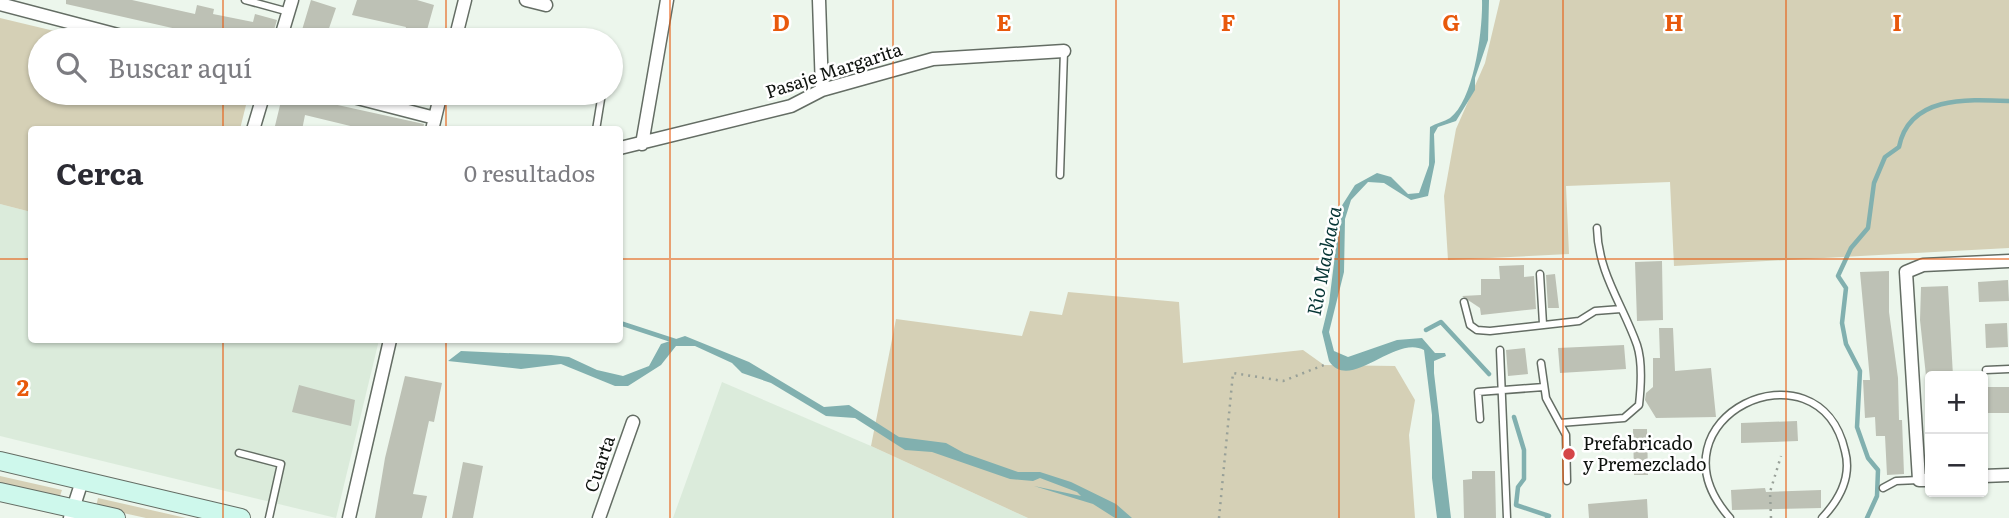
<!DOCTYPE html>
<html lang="es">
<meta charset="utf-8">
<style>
:root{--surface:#fff;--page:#f2f2f3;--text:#2b2b33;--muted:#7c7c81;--line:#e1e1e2}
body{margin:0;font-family:Literata,serif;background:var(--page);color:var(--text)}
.controls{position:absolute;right:21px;bottom:21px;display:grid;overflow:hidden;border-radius:7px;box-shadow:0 2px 5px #0004}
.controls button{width:63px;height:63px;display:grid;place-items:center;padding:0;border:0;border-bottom:2px solid var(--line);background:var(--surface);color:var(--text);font:35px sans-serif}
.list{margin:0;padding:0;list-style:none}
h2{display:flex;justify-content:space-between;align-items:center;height:91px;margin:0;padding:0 28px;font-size:30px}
h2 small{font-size:23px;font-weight:400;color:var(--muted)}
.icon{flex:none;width:38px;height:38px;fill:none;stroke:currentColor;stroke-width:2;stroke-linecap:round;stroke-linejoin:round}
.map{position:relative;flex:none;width:2009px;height:518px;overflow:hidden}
.search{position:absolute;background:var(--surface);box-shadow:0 2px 5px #0004;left:28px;top:28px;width:595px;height:77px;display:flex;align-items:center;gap:18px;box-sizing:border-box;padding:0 24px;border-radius:38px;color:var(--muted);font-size:26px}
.panel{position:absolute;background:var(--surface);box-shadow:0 2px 5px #0004;left:28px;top:126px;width:595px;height:217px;border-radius:7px}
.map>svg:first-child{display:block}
.built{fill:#dbebdb}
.green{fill:#d5d0b6}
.water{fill:#81b0af}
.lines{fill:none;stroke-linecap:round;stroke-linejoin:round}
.stream{stroke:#81b0af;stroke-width:4.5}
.building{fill:#bdc1b5}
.lane-casing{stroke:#646d64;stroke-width:9}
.street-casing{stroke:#646d64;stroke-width:15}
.secondary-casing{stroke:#646d64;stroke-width:20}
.path{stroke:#98a098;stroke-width:2.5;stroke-dasharray:2 5;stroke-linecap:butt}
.lane{stroke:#fff;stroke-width:6}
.street{stroke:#fff;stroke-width:12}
.secondary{stroke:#cef8ec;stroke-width:18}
.grid{fill:none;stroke:#e8590c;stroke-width:2;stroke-opacity:0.55}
.poi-dot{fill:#d54548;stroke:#fff;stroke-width:2.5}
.labels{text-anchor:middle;stroke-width:5;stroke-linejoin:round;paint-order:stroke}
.street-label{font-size:18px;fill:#0e120e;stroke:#fff}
.poi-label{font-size:18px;fill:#0e120e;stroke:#fff;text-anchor:start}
.water-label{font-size:19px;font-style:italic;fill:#053434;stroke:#fff}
.grid-label{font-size:23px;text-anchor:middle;font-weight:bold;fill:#e8590c;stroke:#fff;stroke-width:5;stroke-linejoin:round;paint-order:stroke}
</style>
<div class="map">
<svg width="2009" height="518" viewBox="0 0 2009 518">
<rect width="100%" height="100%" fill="#ecf6ec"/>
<path class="built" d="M0 204 31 212 32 340H379L336 518 0 436Z
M722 382 871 446 1028 518H673Z"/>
<path class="green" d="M1500 0H2009V248L1674 266 1670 182 1566 186 1569 254 1448 260 1444 196 1456 129 1485 63Z
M0 18 92 40H40V93H249L240 129 32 130 31 212 0 204Z
M1068 292 1179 302 1183 363 1303 350 1324 365 1395 366 1415 400 1409 435 1415 518H1028L871 446 896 319 1022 336 1030 311 1062 315Z
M0 476 62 490 59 499 0 485Z
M98 498 186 518H146L96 507Z"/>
<path class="water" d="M1482 0H1489L1488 40 1475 78V90L1456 121 1438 127 1434 134 1435 162 1428 196 1411 200 1384 183 1368 182 1351 200 1345 219 1344 272 1329 332 1334 351 1348 357 1397 340 1422 338 1435 353H1445L1446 356 1434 361V373L1451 518H1437L1432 478V415L1424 350C1395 334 1350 393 1329 361L1322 332 1329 303 1341 207 1355 185 1377 173 1391 177 1408 194 1419 193 1429 165 1430 127C1436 123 1444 122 1450 118 1474 101 1483 29 1482 0Z
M685 336 749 362 824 407 849 405 899 437 946 443 964 453 1018 472H1040L1071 482 1116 504 1132 518H1115L1093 504 1034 486 1081 496 1077 492 1040 478 1033 481 1010 479 932 452 905 450 855 418 826 416 771 383 742 373 732 363 695 346H676L661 365 628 386H615L561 364 521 369 448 361 461 351 551 355 569 357 597 370 623 376 649 366 661 344Z"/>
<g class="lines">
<path class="stream" d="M620 323 675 341
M1426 330 1441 322 1489 374
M1514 417 1524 450V479L1518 487 1516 505 1549 516 1547 518
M1867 518 1877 496 1878 470 1868 458 1857 427 1860 371 1846 344 1842 323 1846 288 1838 276 1851 248 1868 228 1874 183 1885 157 1899 147C1909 96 1966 99 2009 101"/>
</g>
<path class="building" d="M66 0H132L195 14 197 5 214 9 213 14 253 22 255 14 277 20 271 40H208L189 35 190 32 66 4Z
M311 0 336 8 325 40H299Z
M357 0H417L434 5 427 30 447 36 446 40H402L406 27 352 15Z
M283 93 424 124 423 130H367L305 115 302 130H274Z
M384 93H418L415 104 383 96Z
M1662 261 1663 320 1637 321 1635 262Z
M1524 265V277L1534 276 1536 309 1481 315 1480 308 1462 296 1481 295V279H1500L1499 266Z
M1889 271V312L1898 378 1899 420H1902L1904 474 1887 475 1885 436H1876L1875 417 1865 418 1863 380H1870L1860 272Z
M1555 274 1559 308H1548L1546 275Z
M2008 280 2009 301 1979 302 1978 282Z
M1948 286 1953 376H1926L1920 320 1921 287Z
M2007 323 2008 347 1986 348 1985 324Z
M1659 328H1673L1675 371 1711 368 1716 417 1656 418 1645 400 1646 393 1653 387V358H1660Z
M1624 345 1626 369 1560 373 1558 348Z
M1525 348 1528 374 1508 376 1506 350Z
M405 376 442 383 434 422 429 421 413 494 427 496 422 518H375L385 458Z
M299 385 355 400 351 426 292 412Z
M1984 387H2009V413H1984Z
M1797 421 1798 441 1741 443V423Z
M1633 429H1647L1648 475H1634Z
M463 462 483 466 473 518H452Z
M1472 471H1495L1496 518H1464L1463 480 1472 479Z
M1765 488 1766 492 1821 490V508L1732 510 1731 490Z
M1647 499 1648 518H1589L1588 504Z"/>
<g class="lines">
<defs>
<path id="lane" d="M245 0 289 12
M596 130 602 93
M1060 175 1064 51
M1540 274 1543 324
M1464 302 1470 325 1477 330 1490 331 1579 321 1595 311 1621 309
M1500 350 1507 518
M1541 363 1546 398 1566 435 1567 481
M1986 370 2009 369
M1480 419 1478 392 1544 387
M1560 423 1624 418 1639 405C1641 387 1643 363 1637 345 1623 305 1598 273 1597 228
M239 453 281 464 269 518
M1883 488 1896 481 1919 480
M1730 518C1642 418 1819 336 1845 451 1852 477 1840 499 1822 518"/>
<path id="street" d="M526 0 546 5
M819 0 822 90
M0 4 137 40
M280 40 292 0
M455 40 465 0
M338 93 435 118
M253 130 264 93
M432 130 441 93
M642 144 667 0
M620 148 791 106 822 90 933 59 1064 51
M1983 476 2009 475
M1930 480H1919L1906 272 1923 265 2009 261
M70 518 82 481
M349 518 390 340
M599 518 633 422"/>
<path id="secondary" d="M0 461 241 518
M0 492 116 518"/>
</defs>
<use href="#lane" class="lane-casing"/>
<use href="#street" class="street-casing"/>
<use href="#secondary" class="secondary-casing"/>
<path class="path" d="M1219 518 1233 373 1283 381 1324 365
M1771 518 1770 492 1781 456"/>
<use href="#lane" class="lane"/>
<use href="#street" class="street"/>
<use href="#secondary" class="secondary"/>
</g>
<path class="grid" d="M223 0V40M446 0V40M670 0V518M893 0V518M1116 0V518M1339 0V518M1563 0V518M1786 0V518M223 93V130M446 93V130M0 259H32M620 259H2009M223 340V518M446 340V518"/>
<circle class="poi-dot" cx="1569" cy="454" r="7"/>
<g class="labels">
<g class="street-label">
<text transform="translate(834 71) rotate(-18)" y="6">Pasaje Margarita</text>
<text transform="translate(600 464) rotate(-71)" y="6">Cuarta</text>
</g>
<g class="poi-label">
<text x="1583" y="450">Prefabricado<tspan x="1583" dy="21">y Premezclado</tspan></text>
</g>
<g class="water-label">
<text transform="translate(1324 261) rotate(-79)" y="7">Río Machaca</text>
</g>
</g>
<g class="grid-label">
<text x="781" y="31">D</text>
<text x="1004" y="31">E</text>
<text x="1228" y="31">F</text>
<text x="1451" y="31">G</text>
<text x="1674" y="31">H</text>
<text x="1897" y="31">I</text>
<text x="23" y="396">2</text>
</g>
</svg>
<div class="controls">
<button>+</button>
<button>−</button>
</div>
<div class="search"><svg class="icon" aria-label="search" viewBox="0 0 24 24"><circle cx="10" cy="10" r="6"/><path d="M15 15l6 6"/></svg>Buscar aquí</div>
<section class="panel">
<h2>Cerca<small>0 resultados</small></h2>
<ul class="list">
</ul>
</section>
</div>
